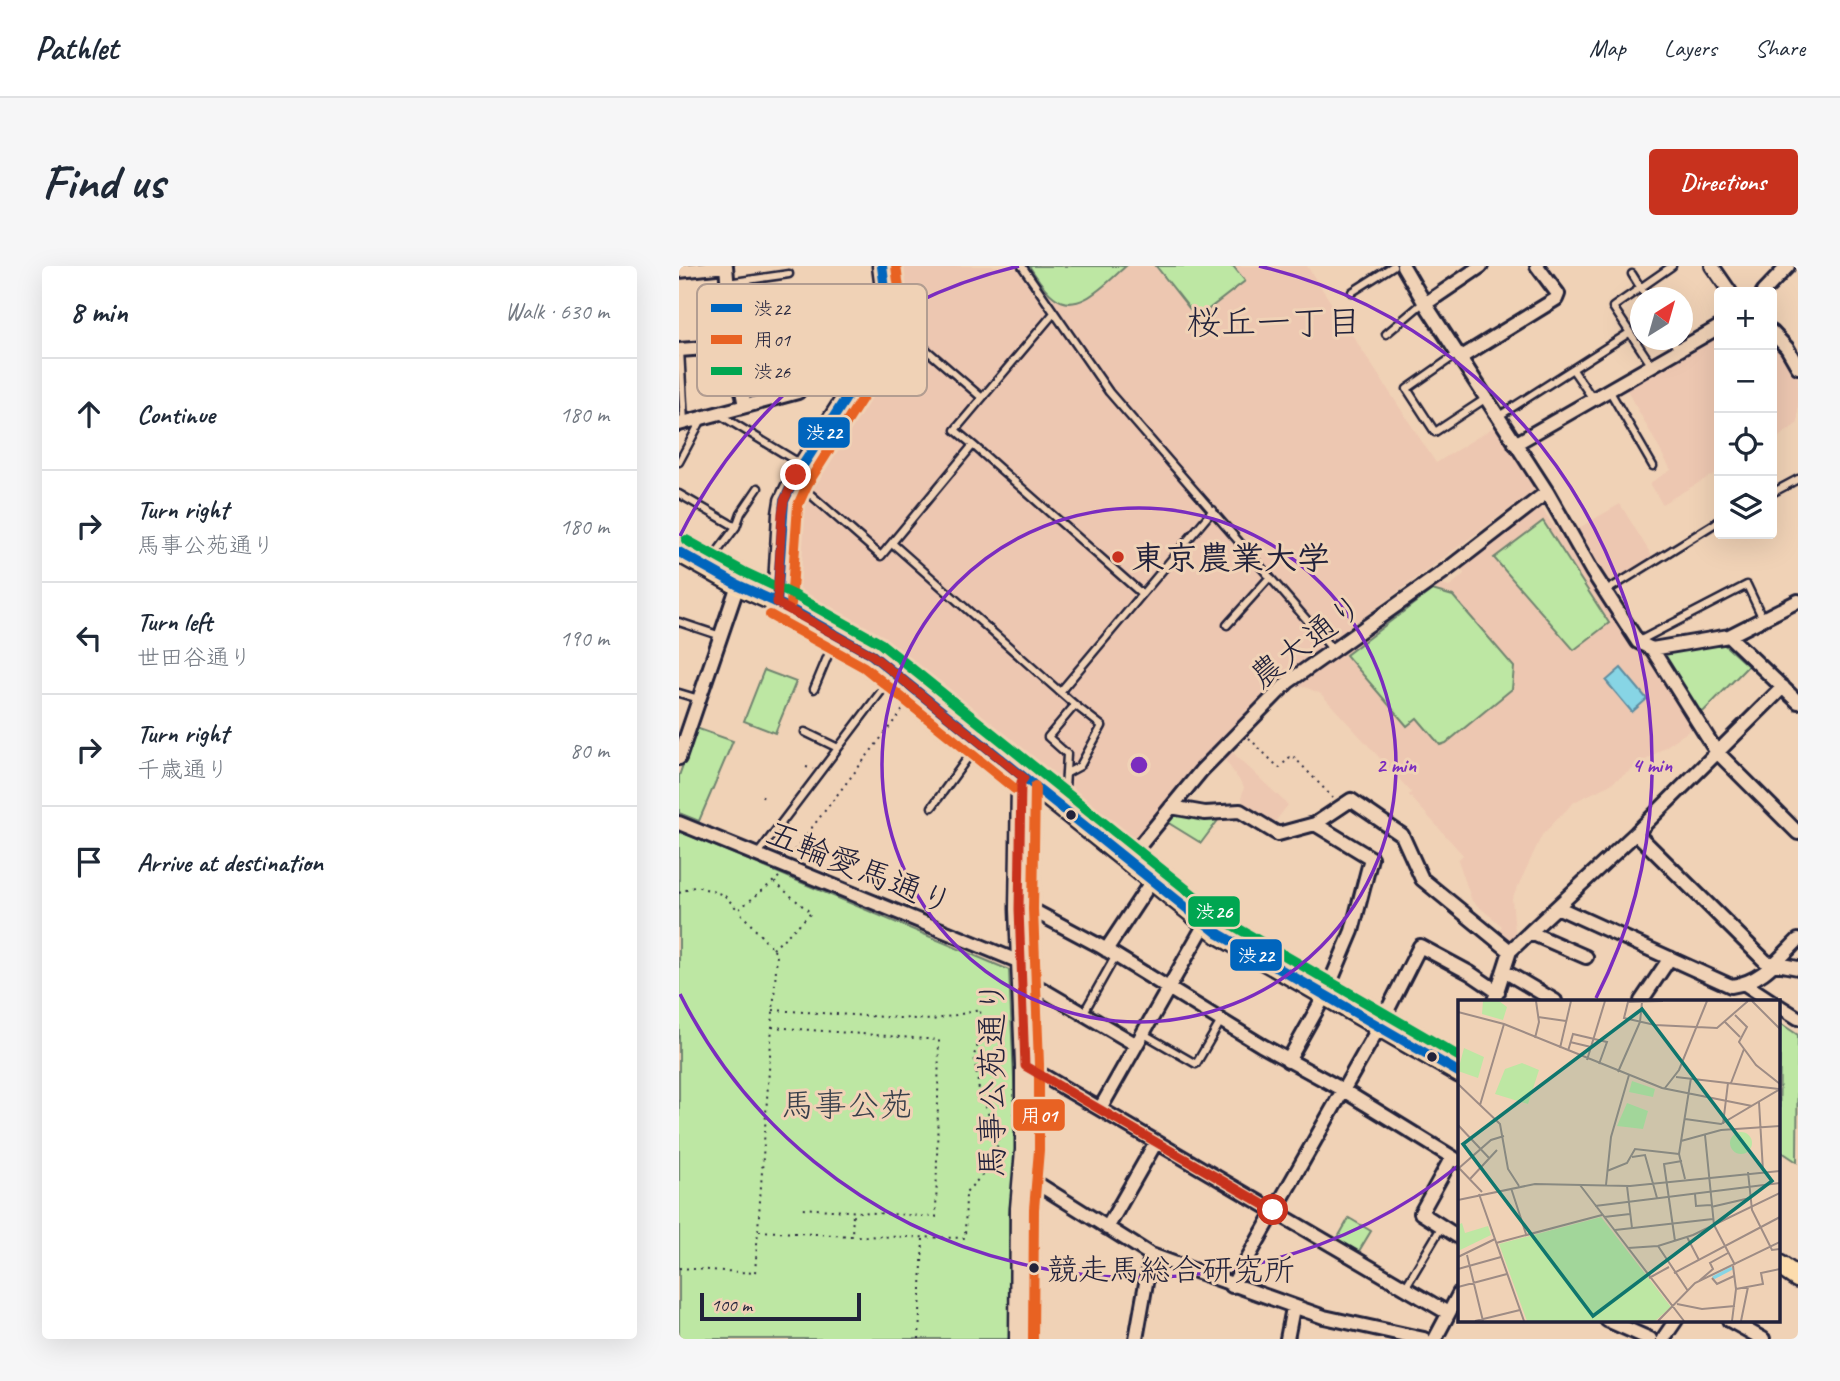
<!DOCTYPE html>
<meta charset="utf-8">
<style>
:root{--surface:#fff;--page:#f6f6f7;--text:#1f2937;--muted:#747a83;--line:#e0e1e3;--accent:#c8321e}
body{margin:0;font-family:Caveat,"Klee One",sans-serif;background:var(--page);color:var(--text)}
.controls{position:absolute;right:21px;top:21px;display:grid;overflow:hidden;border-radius:7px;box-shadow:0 7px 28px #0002}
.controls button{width:63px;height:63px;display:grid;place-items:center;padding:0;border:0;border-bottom:2px solid var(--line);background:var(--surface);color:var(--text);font:35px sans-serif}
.compass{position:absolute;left:951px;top:21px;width:63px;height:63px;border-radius:50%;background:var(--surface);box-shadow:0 7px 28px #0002;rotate:37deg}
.scale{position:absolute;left:21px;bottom:18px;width:161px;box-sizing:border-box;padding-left:7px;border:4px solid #22223b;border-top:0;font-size:19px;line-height:24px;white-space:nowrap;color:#22223b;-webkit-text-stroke:5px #f0d2b6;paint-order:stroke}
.stop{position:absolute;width:21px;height:21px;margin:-16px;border:5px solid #c8321e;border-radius:50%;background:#fff}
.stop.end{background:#c8321e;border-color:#fff;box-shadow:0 2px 7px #0008}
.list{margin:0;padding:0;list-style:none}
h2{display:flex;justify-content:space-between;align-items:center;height:91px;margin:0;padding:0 28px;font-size:30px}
h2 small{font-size:23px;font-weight:400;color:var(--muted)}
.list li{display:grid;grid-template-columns:46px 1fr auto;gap:21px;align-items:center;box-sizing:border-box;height:112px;padding:0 28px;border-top:2px solid var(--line)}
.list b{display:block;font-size:26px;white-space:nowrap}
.list p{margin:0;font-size:23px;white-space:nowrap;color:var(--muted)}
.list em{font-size:23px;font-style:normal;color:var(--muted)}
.icon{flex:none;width:38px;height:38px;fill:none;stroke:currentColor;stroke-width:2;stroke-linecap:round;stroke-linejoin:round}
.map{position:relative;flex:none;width:1119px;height:1073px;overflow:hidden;border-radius:7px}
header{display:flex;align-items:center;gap:42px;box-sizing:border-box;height:98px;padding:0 35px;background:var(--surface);border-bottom:2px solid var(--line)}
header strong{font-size:33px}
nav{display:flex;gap:38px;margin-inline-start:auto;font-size:24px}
.intro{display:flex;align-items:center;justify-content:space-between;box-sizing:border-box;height:168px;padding:0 42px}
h1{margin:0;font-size:49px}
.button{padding:18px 32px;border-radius:7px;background:var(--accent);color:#fff;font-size:24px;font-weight:700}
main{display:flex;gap:42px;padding:0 42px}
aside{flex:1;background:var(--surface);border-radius:7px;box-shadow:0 7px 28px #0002}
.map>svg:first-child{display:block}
.built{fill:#edc7b1}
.green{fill:#bde7a3;stroke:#70846f;stroke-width:2}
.water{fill:#87d5e5;stroke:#5f8da1;stroke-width:2}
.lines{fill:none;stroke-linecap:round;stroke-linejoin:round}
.lane-casing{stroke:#22223b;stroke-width:11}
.street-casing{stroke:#22223b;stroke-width:18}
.secondary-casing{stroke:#22223b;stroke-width:23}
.primary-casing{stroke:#22223b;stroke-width:24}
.path{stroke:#22223b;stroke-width:2;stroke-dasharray:2 5;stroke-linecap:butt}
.lane{stroke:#f0d2b6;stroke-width:6}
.street{stroke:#f0d2b6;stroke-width:12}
.secondary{stroke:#f0d2b6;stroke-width:18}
.primary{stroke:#fcdcac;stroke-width:19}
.bus-1-casing{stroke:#f0d2b6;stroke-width:16}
.bus-2-casing{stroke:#f0d2b6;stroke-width:16}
.bus-3-casing{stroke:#f0d2b6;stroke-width:16}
.bus-1{stroke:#0065bd;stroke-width:10}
.bus-2{stroke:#e86223;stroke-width:10}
.bus-3{stroke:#00a651;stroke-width:10}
.route{stroke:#c8321e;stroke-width:9}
.ring{fill:none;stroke:#7b2cbf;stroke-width:3.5}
.poi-dot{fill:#c8321e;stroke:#f0d2b6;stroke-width:2.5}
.bus-dot{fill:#22223b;stroke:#f0d2b6;stroke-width:2.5}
.labels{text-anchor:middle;stroke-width:6;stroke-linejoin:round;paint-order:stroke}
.bus-label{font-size:31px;fill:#22223b;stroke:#f0d2b6;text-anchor:start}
.poi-label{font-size:33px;font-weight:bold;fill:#22223b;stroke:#f0d2b6;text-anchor:start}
.street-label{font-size:33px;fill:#22223b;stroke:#f0d2b6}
.park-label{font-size:33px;fill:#39404b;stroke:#f0d2b6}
.neighbourhood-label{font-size:35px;fill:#22223b;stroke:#f0d2b6}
.inset-river{fill:none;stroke:#87d5e5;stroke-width:3.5}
.inset-road{fill:none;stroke:#9e8c85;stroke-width:2}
.view{fill:#0f766e;fill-opacity:0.15;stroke:#0f766e;stroke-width:3.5}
.inset-edge{fill:none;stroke:#22223b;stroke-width:3.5}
.key{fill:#f0d2b6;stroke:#b29d91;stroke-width:2}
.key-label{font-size:19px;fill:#22223b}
.centre{fill:#7b2cbf;stroke:#f0d2b6;stroke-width:3.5}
.ring-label{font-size:21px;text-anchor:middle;font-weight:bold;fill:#7b2cbf;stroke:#f0d2b6;stroke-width:6;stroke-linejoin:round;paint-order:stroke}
.line-badge{stroke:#f0d2b6;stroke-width:2.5}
.badge-label{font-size:19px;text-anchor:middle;font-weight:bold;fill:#fff}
</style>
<header>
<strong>Pathlet</strong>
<nav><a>Map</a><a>Layers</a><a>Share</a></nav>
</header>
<div class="intro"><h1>Find us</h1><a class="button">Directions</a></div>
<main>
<aside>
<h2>8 min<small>Walk · 630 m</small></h2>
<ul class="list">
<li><svg class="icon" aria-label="ahead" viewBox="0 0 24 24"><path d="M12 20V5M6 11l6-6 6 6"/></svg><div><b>Continue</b></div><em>180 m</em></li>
<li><svg class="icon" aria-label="right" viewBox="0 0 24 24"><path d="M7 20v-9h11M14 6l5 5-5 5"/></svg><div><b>Turn right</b><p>馬事公苑通り</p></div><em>180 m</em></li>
<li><svg class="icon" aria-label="left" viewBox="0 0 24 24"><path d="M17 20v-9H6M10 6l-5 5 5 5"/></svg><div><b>Turn left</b><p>世田谷通り</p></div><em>190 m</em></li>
<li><svg class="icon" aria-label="right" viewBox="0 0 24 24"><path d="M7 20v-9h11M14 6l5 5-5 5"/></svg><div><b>Turn right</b><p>千歳通り</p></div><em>80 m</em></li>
<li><svg class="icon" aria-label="arrive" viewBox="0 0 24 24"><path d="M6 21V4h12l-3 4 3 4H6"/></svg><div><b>Arrive at destination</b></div></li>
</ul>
</aside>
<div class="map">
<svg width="1119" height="1073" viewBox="0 0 1119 1073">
<rect width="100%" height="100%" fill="#f0d2b6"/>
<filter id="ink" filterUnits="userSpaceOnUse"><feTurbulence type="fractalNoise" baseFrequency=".0143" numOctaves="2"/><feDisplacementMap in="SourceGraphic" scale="14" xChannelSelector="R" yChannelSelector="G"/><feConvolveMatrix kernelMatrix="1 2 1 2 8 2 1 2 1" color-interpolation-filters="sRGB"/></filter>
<g filter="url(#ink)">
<path class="built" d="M212 0H628L757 197 818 159 857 223 607 409 512 508 447 582 297 457 231 399 176 359 137 340 119 320 113 303V280L116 251 123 221 181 133 199 98 217 34Z
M1040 65V205L983 238 971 217 992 204 948 124 952 115Z
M1093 72 1119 109V157L1093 176Z
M941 238 973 290 926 319 893 266Z
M862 241 948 373 971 394 1014 462 930 519 895 536 863 569 833 633 837 676 824 675 817 668 823 660 793 635 779 594 784 589 730 529 732 526 642 428 626 421 613 420 759 318 770 321 785 308 783 302Z
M548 481 609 539 592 561 564 541 563 529 565 521 542 488Z"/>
<path class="green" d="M350 0H447C429 15 399 51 375 31 364 23 358 11 350 0Z
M477 0H554L566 15 518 52Z
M864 255 930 357 895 384 815 292Z
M753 324 774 330 835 401 833 423 767 477 761 479 738 452 728 460 667 389Z
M1041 375 1069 400 1020 450 985 392 989 384Z
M85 404 117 416 96 467 65 455Z
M17 462 54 475 20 555 0 547V510Z
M495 548 528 554 540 553 522 577 488 556Z
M0 565 330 704 338 879 330 948 332 1073H0Z
M1101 757 1119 769 1118 896 1100 884Z
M670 952 692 965 680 985 675 986 657 975Z"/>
<path class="water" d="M942 402 968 433 953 446 927 415Z"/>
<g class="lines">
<defs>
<path id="lane" d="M343 0 430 126 654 384
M953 8 968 32
M48 17 110 8
M673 26 714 0
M206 48 302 131
M707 68 745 36
M993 74 999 84
M1 84 5 156
M778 88 728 123 756 166 806 133
M973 100 934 41 993 0
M894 104 914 133
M930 124 974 200
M41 149 122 198
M820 150 950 67
M294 179 463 328
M0 196 23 153
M123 221 202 290 294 179 276 164 375 47
M1093 227 1119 213
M0 228 57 261
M213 277 381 426
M28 299 57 261 62 247 79 222
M927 325 1040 255
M0 356 42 370
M548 359 591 311
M960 375 1068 319 1084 353
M135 423 157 370
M0 427 20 433
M126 466 159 482
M388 507 401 500 423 460 396 439
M377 535 386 524 388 488 369 471 396 439 381 426 534 244
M253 541 298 479
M78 589 213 411
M404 748 436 691
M465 768 517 798 542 755
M726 1022 763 960"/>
<path id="street" d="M47 0 53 73 66 140
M724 0 745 36 868 226 913 305 959 376 973 383 1037 485 1119 567
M1033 0 1051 26
M0 5 46 0
M1084 26 1109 0
M746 38 802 0
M1093 66 1108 82 1119 101
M0 84 54 80 124 66 188 94
M781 92 877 33 879 28 858 0
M0 158 119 126
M836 178 1040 61
M1050 370 1119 436
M973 383 1050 370 1119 335
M0 492 59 319
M492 541 526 547 561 545 599 568 636 558 672 534 723 569 743 613 831 685
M0 557 341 696
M957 567 1087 696 1119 702
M448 595 522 505 609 416 770 302 868 226
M880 642 1052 720C1082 716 1098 695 1119 674
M340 643 346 642 357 646 421 680 582 779 664 824 781 896
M852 667 907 691
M427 684 472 616
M825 705 876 735
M342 711 456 778
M1066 718 1092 735
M815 735 831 685 957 567 1104 421
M962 735 991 692
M1100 740 1119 752
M609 795 646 729 673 665 692 592 636 558
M346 799 769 1047
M421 843 526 658
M773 891 742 947 781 972
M345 909 472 989 645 1051 745 1073
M428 962 477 876
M553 1020 700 761 741 680 791 707 819 726
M928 1054 971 1073
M1050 1054 1084 1073
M457 1073 472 989
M608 1073 614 1042
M756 1073 781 1026
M984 1073 997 1054"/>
<path id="secondary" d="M98 337 103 248 105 235 117 210 183 107 205 47 207 31 203 0
M340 1073 341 942 346 884V799L340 643 342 516 345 512"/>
<path id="primary" d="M0 286 59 319 110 342 193 389 540 668 781 807
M1100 999 1119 1012"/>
</defs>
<use href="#lane" class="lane-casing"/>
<use href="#street" class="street-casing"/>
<use href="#secondary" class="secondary-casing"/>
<use href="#primary" class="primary-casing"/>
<path class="path" d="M570 472 600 502 613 489 654 532
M127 501 134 503
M83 532 85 527
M111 590 229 437
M0 627 17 620 45 629 59 644 100 611
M94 683 132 647 94 615
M94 744 253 754 301 744 303 768 295 789 301 831 319 868 317 895 287 926 286 972 173 970
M93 761 260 774 257 951 123 942
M80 965 173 970 174 947
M0 1002 76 1007 98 688 59 644
M240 1073 244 972"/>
<use href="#lane" class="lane"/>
<use href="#street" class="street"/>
<use href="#secondary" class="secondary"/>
<use href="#primary" class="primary"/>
<defs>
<path id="bus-1" d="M0 286 59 319 110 342 193 389 540 668 781 807
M98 337 105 235 117 210 183 107 205 47 207 31 203 0"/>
<path id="bus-2" d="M112 338 119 239 129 217 196 112 219 50 221 30 217 0
M91 349 185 401 336 523
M354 1073 355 943 360 884V798L354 643 356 520"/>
<path id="bus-3" d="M7 274 65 306 117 330 201 377 548 656 781 791"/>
</defs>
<use href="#bus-1" class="bus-1-casing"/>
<use href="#bus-2" class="bus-2-casing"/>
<use href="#bus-3" class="bus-3-casing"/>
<use href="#bus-1" class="bus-1"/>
<use href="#bus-2" class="bus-2"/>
<use href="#bus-3" class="bus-3"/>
</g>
</g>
<g class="lines" filter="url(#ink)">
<path class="route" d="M117 209 105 235 103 248 98 337 193 389 345 512 342 516 340 643 346 800 594 944"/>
</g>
<g class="ring">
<circle cx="460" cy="499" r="257"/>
<path d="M779 900A513 513 0 0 1 1 728M1 270A513 513 0 0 1 340 0M580 0A513 513 0 0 1 917 732"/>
</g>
<circle class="poi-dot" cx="439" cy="291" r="7"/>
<g class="bus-dot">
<circle cx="392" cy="549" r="6"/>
<circle cx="753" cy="791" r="6"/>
<circle cx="355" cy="1002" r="6"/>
</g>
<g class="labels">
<g class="bus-label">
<text x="368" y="1014">競走馬総合研究所</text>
</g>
<g class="poi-label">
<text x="453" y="303">東京農業大学</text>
</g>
<g class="street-label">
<text transform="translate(627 374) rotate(-37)" y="12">農大通り</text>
<text transform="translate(181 601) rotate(22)" y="12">五輪愛馬通り</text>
<text transform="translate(312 813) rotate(-90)" y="12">馬事公苑通り</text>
</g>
<g class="park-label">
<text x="168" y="850">馬事公苑</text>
</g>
<g class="neighbourhood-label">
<text x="595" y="68">桜丘一丁目</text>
</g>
</g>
<g transform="translate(779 734)">
<rect width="322" height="322" fill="#f0d2b6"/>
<path d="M25 1H41L49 7 45 20 24 14ZM6 48 26 57 20 78 0 71ZM64 63 81 70 70 104 37 94 47 69ZM174 81 197 89 195 97 171 92ZM169 103 190 111 185 129 159 126ZM272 143a11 11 0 1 1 22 0a11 11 0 1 1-22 0ZM143 217 213 307 197 321H69L41 244ZM4 223 7 233 30 226 33 235 0 251V225Z" fill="#bde7a3"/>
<path class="inset-river" d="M255 278 274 268"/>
<path class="inset-road" d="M205 1 170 2 166 18 197 25 259 28 290 1M294 1 322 29M0 12 46 24 204 88 294 106M277 15 289 27 281 42 298 65 322 84M80 17 108 21M267 22 282 37M77 38 81 22 78 1M112 42 133 47M102 48 113 1M110 51 115 34 149 42 141 64M129 60 147 1M160 72 182 22 184 2M218 77 321 89M273 83 286 49M0 84 42 124 50 169 61 186M207 88 221 70 249 1M301 102 305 171M22 105 46 24M227 119 263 124 322 89M265 124 270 83M0 125 32 159M247 135 256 225 277 265M223 141 263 130 322 126M174 157 187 155 199 198M0 167 24 192M1 168 33 140 46 136M149 171 169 163 177 149 221 154M290 172 294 210 314 250 322 249M12 179 39 150M227 179 221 154 233 78M122 185 226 321M148 185 153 137 171 75M169 186 174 228M53 188 68 234M21 194 66 321M237 194 238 206 253 205M0 200 77 184 172 186 322 171M137 206 322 183M253 207 292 198M146 217 172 214M157 230 255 219M229 237 241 260M217 241 206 164 224 161M38 243 144 215M200 246 230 291M170 248 200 246 235 235 322 193M9 255 25 321M0 257 37 239M0 269 43 257M216 273 322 217M191 278 211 267M254 278 259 284 276 276M241 281 255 269 252 263 270 253M0 287 49 274M278 289 305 284 303 273 322 269M219 304 244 309 277 306M17 321 62 310M200 321 237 283 322 242M274 321 278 289 275 266M283 321 290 287"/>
<path class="view" d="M184 9 314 181 135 316 5 144Z"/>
<rect width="322" height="322" class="inset-edge"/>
</g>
<rect x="18" y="18" width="230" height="112" rx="10" class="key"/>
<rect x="32" y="38" width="31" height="8" fill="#0065bd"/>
<rect x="32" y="69" width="31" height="9" fill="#e86223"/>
<rect x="32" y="101" width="31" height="8" fill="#00a651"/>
<g class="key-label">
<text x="75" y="49">渋22</text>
<text x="75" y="80">用01</text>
<text x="75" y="112">渋26</text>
</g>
<circle cx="460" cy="499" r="10" class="centre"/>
<g class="ring-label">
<text x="717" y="506">2 min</text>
<text x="973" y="506">4 min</text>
</g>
<g class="line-badge">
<rect x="118" y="150" width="54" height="33" rx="7" fill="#0065bd"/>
<rect x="508" y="629" width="54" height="33" rx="7" fill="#00a651"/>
<rect x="550" y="672" width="54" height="34" rx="7" fill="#0065bd"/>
<rect x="333" y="832" width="54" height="34" rx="7" fill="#e86223"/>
</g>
<g class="badge-label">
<text x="145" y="173">渋22</text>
<text x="535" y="652">渋26</text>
<text x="577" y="696">渋22</text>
<text x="360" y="856">用01</text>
</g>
</svg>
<div class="controls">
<button>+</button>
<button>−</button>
<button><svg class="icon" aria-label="locate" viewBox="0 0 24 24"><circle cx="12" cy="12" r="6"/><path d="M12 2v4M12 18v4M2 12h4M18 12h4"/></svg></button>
<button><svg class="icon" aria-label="layers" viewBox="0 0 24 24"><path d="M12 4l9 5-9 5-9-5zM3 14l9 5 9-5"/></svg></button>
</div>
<svg class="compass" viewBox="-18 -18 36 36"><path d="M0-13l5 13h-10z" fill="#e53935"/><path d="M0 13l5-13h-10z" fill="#747a83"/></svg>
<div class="scale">100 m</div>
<div class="stop" style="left:594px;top:944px"></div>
<div class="stop end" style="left:117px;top:209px"></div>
</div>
</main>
